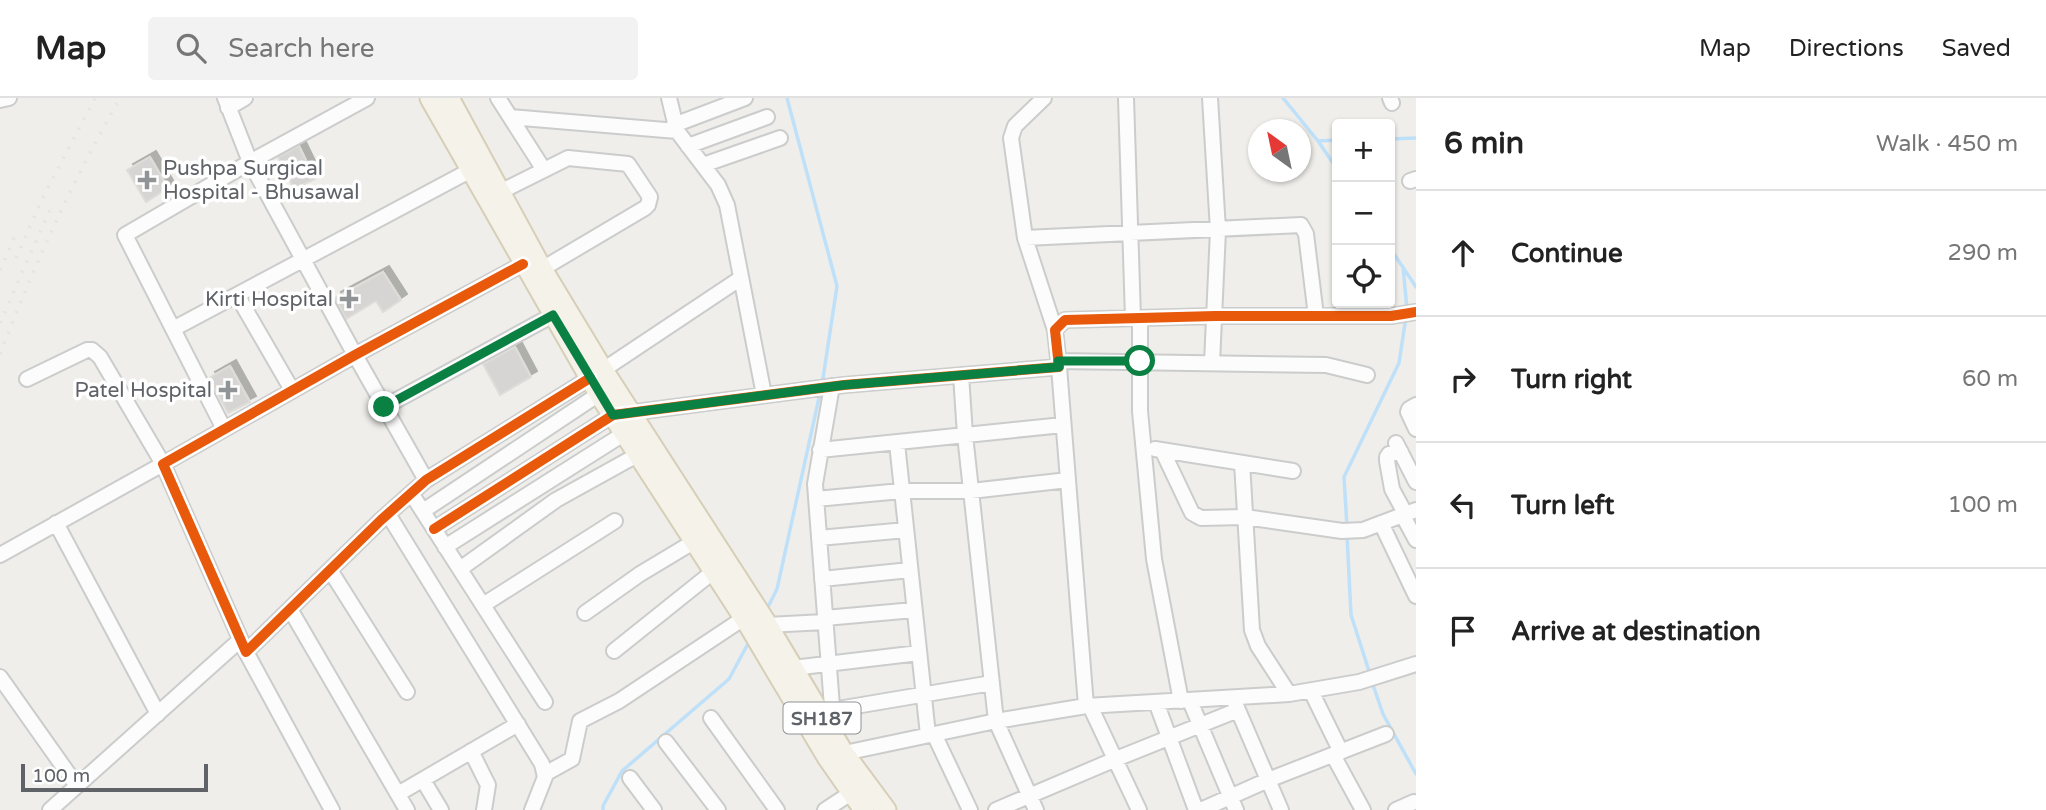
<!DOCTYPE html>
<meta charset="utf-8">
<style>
:root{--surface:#fff;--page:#f2f2f2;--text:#222;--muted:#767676;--line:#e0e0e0}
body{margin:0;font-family:"Varela Round",sans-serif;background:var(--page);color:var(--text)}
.controls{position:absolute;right:21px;top:21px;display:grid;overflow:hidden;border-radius:7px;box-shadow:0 2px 5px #0004}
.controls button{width:63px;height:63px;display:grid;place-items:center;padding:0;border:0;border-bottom:2px solid var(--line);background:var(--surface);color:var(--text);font:35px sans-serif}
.compass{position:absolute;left:1248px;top:21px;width:63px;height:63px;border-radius:50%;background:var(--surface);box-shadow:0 2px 5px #0004;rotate:327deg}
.scale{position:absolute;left:21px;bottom:18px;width:187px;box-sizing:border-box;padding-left:7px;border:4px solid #5f6368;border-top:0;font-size:19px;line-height:24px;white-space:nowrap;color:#5f6368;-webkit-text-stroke:5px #fff;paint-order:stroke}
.stop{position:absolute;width:21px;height:21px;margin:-16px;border:5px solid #0b8043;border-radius:50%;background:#fff}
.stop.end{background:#0b8043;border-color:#fff;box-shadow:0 2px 7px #0008}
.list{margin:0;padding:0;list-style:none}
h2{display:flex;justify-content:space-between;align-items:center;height:91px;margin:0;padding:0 28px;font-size:30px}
h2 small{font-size:23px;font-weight:400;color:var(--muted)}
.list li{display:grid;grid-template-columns:46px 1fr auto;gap:21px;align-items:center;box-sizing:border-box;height:126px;padding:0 28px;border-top:2px solid var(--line)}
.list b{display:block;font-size:26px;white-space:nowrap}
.list em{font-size:23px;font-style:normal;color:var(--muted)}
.icon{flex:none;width:38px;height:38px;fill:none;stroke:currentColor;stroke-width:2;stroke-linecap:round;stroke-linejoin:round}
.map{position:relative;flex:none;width:1416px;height:712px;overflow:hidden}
header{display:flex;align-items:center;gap:42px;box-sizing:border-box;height:98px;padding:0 35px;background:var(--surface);border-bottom:2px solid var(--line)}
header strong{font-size:33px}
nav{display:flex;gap:38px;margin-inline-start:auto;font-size:24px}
.search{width:490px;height:63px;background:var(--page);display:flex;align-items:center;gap:18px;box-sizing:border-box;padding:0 24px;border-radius:7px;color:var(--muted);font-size:26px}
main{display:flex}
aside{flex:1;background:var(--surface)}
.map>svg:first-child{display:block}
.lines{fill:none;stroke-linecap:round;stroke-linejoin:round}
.stream{stroke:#bfe0f9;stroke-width:3.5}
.building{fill:#d6d5d3;stroke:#deddd9;stroke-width:2;filter:url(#shadow)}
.minor-casing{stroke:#cbcccc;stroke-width:18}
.major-casing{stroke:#d7ceb8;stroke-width:23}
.minor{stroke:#fdfcfc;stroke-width:14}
.major{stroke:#f4f2e9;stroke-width:19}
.rail{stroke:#e4e4e4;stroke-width:3.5;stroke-dasharray:2 9;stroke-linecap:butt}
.cycleway-casing{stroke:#fff;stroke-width:15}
.cycleway{stroke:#e8590c;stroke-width:10}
.route{stroke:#0b8043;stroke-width:9}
.poi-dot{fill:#919496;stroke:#fff;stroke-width:2.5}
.labels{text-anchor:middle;stroke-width:7;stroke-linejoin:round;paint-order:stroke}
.shield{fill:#fff;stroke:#8f9295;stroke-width:2}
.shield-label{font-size:19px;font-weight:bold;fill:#5f6368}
.poi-label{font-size:21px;fill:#5f6368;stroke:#fff;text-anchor:end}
</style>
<header>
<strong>Map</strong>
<div class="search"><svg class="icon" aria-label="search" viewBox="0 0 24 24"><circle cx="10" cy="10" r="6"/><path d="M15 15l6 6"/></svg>Search here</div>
<nav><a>Map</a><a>Directions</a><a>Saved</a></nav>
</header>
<main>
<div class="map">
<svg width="1416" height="712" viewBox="0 0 1416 712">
<defs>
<filter id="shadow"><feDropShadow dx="6" dy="-6" stdDeviation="0" flood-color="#0004"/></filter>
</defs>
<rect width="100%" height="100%" fill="#efeeea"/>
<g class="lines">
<path class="stream" d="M787 0 837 188 822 287
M1283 0 1318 43 1337 71
M1390 41 1416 40
M1318 43 1337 42
M1390 150 1416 189
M1403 169 1407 211
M1347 429 1344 379 1399 265 1406 219
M1347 437 1351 517 1370 576
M767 511 777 491 820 295
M1372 584 1383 616 1416 676
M603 712V708L622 673 729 581 750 542"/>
</g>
<path class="building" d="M299 48 315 81 294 91 278 59Z
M150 59 168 90 146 104 127 72Z
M383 174 401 202 383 214 376 203 346 221 335 200Z
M515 249 531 279 500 297 483 266Z
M230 268 250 304 228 315 209 280Z"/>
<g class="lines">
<defs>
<path id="minor" d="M225 0 250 64 355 257 426 382
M498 0 544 72
M669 0 677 33 718 87 727 107 764 297
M1044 0 1015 28 1011 40 1025 140 1055 232
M1126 0 1133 220
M1210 0 1218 132 1212 265
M1390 0 1392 5
M0 2 9 0
M228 10 245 0
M510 19 677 33
M674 27 745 0
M688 48 767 19
M703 67 780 40
M1410 83 1416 81
M500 94 568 60 628 66 650 99 648 107 645 110 542 171
M1025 140 1301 127 1306 136 1316 218
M523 166 355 257 163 366 246 554 381 422 426 382 590 280
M237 197 292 292
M1140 220V313L1154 461 1181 603
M173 231 471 72
M1058 263 1326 267 1367 277
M1059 269 1086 608
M603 272 741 180
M961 277 965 337 996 623 1036 712
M832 288 815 386 834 635
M1416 307 1409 311 1408 314 1416 331
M384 309 553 217
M224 331 125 137 250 64 367 0
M897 345 928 637
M1396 345 1416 384
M1155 351 1293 373
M820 352 1063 327
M1162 352 1192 415 1201 420 1245 419 1342 433 1363 432 1416 412
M1401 354 1389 356 1387 359V363L1392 391 1406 417
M1242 365 1252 532 1258 548 1289 596
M411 395 545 604
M816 401 901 393H971L1068 382
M423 413 599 296
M388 416 542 666 545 679 532 712
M1403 418 1416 442
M56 425 158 616
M1381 425 1416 498
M434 431 613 317 844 287 1059 269 1055 232 1065 222 1215 218H1391L1416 214
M819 440 906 432
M445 449 625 335
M0 457 163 366 100 259 92 252H87L27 281
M460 471 556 402 639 356
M330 472 407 594
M822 481 910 472
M483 507 615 423
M290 511 407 712
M585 515 640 476 695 443
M825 520 914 512
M767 527 825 524
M614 553 714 473
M246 554 332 712
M793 570 919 555
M0 579 77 688
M1311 593 1341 654
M1190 603 1236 712
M1156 604 1196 712
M1235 605 1281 712
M1090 608 1139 712
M832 612 992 585
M711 620 777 712
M934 636 970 712
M666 644 718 712
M471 653 488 687 484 712
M835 657 996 623 1086 608 1289 596 1359 584 1416 566
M1333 657 1363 712
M545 676 572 661 580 623 619 603 744 520
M630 680 654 712
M423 682 441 712
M398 696 518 626
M50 712 240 542
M825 712 851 695
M996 712 1116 661 1238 612
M1201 712 1268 682 1386 636
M1396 712 1414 704"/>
<path id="major" d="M430 0 599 296 748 526 827 659 864 712
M449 0 542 171 603 272 765 523 843 654 886 712"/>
</defs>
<use href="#minor" class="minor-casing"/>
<use href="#major" class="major-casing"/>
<use href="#minor" class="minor"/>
<use href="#major" class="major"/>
<path class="rail" d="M16 160 42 101 95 0
M0 172 14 140
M0 225 51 109
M0 256C34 168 73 82 120 0"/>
<defs>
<path id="cycleway" d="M523 166 355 257 163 366 246 554 381 422 426 382 590 280
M434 431 613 317 844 287 1059 269 1055 232 1065 222 1215 218H1391L1416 214"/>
</defs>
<use href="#cycleway" class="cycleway-casing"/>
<use href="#cycleway" class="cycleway"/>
</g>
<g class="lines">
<path class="route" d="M384 309 553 217 613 317 844 287 1059 269 1058 263H1140"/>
</g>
<g class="poi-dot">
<path d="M143.5 71.5h7v7h7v7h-7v7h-7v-7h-7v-7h7z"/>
<path d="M345.5 190.5h7v7h7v7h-7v7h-7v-7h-7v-7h7z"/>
<path d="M224.5 281.5h7v7h7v7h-7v7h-7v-7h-7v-7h7z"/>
</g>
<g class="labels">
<rect class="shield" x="783.5" y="604.5" width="77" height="31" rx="5"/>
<g class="shield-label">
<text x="822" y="627">SH187</text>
</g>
<g class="poi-label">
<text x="163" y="77" text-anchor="start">Pushpa Surgical<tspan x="163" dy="24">Hospital - Bhusawal</tspan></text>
<text x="333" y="208">Kirti Hospital</text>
<text x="212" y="299">Patel Hospital</text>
</g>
</g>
</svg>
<div class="controls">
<button>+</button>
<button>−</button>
<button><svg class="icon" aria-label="locate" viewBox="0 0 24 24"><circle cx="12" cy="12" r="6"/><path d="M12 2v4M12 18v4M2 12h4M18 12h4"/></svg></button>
</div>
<svg class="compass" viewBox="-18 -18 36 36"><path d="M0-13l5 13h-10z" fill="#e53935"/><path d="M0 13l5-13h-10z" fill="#767676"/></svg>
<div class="scale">100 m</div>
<div class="stop" style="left:1140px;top:263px"></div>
<div class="stop end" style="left:384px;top:309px"></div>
</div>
<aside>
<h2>6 min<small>Walk · 450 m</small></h2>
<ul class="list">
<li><svg class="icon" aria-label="ahead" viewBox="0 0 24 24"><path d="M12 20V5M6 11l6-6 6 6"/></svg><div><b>Continue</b></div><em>290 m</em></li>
<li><svg class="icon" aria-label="right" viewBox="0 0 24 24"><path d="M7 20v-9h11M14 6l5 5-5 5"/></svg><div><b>Turn right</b></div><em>60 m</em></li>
<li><svg class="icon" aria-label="left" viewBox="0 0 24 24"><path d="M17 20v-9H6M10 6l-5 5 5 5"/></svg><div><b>Turn left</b></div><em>100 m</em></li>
<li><svg class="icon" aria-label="arrive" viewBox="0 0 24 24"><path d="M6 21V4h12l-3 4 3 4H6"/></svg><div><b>Arrive at destination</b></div></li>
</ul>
</aside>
</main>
